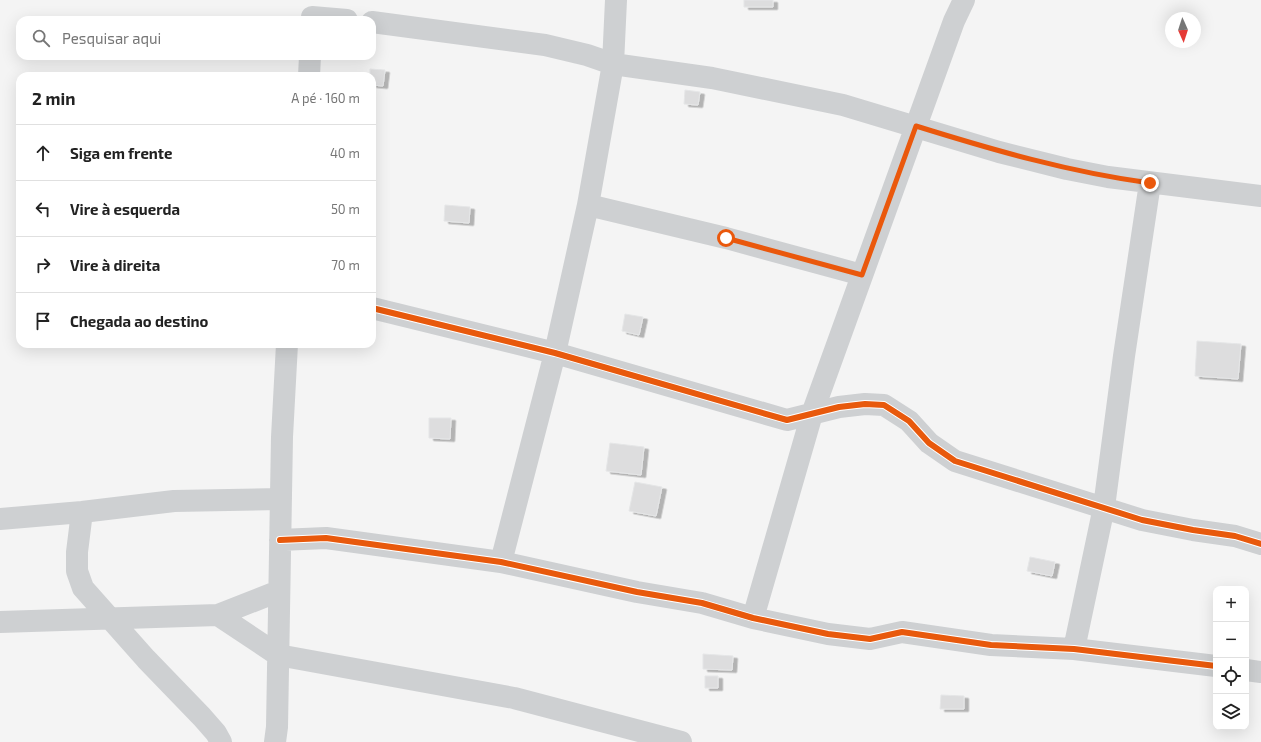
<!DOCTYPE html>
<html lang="pt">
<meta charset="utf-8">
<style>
:root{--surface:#fff;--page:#f6f6f6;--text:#222;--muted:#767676;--line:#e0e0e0}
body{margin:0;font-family:"Exo 2",sans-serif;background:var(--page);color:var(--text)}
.controls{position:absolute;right:12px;bottom:12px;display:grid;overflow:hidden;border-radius:8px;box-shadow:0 4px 16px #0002}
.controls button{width:36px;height:36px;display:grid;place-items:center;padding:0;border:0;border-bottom:1px solid var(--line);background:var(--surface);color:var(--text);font:20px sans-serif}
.compass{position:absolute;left:1165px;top:12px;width:36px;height:36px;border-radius:50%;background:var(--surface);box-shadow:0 4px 16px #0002;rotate:177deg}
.stop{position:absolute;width:12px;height:12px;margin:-9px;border:3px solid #ea580c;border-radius:50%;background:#fff}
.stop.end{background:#ea580c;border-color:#fff;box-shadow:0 1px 4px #0008}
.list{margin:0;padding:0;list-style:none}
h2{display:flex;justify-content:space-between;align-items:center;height:52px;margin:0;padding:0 16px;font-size:17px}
h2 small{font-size:13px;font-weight:400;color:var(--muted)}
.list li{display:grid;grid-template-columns:26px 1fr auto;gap:12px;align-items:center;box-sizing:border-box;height:56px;padding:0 16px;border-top:1px solid var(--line)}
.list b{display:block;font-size:15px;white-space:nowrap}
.list em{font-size:13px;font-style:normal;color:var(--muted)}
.icon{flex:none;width:22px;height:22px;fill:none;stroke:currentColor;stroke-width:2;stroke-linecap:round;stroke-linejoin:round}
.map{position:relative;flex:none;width:1261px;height:742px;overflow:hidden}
.search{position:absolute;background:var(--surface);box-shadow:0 4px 16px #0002;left:16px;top:16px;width:360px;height:44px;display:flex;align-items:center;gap:10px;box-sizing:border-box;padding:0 14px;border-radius:12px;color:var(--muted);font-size:15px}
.panel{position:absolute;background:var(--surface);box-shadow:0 4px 16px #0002;left:16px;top:72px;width:360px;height:276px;border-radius:12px}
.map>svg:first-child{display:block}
.building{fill:#ddddde;stroke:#e5e6e7;filter:url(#shadow)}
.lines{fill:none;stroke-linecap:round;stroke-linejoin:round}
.minor{stroke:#ced0d2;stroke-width:22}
.cycleway-casing{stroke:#fff;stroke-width:8}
.cycleway{stroke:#e8590c;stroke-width:6}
.route{stroke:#ea580c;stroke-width:5}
</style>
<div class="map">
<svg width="1261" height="742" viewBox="0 0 1261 742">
<defs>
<filter id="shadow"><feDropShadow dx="4.5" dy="2.5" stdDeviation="0" flood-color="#0004"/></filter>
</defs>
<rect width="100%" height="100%" fill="#f4f4f4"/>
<path class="building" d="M744 0H773V7H744Z
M370 69 385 70 383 86 372 85V76H370Z
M685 90 700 92 698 105 684 104Z
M445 205 470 207 469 223 444 221Z
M625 314 643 317 639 335 622 331Z
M1197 341 1241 344 1238 379 1195 376Z
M429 418H451L450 439 429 438Z
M610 443 644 447 641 475 606 471Z
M635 482 662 487 656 516 629 511Z
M1030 557 1055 562 1052 576 1027 571Z
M703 654 733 656 732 670 703 669Z
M705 676H718V688H705Z
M941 695 964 696V709H940Z"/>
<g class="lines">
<path class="minor" d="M312 17 347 20
M372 22 545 45 587 55 613 64 712 78 843 105 999 152 1067 169 1108 177 1261 196
M309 76 310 56
M588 205 726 238 862 275
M372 308 555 353 787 420 839 407 865 404 884 405 909 421 929 443 955 461 1142 520 1193 530 1235 536 1261 544
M82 512 77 552V571L83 588 146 659 202 717 216 733 221 742
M0 519 82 512 174 501 281 499
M280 540 326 538 501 562 637 592 702 603 753 618 828 634 870 639 902 632 991 645 1074 649 1216 666
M501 562 555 353 588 205 613 64 616 0
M218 615 278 655 514 698 681 742
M753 618 812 414 954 21 964 0
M0 622 218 615 279 591
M1074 649 1104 507 1124 356 1150 183
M1246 670 1261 672
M275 742 277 727 282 437 287 344"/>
<defs>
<path id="cycleway" d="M372 308 555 353 787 420 839 407 865 404 884 405 909 421 929 443 955 461 1142 520 1193 530 1235 536 1261 544
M280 540 326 538 501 562 637 592 702 603 753 618 828 634 870 639 902 632 991 645 1074 649 1216 666"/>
</defs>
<use href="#cycleway" class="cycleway-casing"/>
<use href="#cycleway" class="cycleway"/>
</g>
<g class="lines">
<path class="route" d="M726 238 862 275 916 126C993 150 1069 172 1150 183"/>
</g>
</svg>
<div class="controls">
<button>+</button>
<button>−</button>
<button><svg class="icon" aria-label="locate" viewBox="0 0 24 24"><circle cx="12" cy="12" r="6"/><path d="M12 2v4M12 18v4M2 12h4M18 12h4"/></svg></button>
<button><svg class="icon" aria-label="layers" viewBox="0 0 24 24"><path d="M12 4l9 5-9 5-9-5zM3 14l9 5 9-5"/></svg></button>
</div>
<svg class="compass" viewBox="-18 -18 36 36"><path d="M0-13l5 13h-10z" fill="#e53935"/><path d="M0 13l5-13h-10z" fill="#767676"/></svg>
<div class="stop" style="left:726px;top:238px"></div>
<div class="stop end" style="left:1150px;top:183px"></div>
<div class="search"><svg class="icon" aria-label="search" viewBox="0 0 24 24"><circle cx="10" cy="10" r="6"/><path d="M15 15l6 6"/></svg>Pesquisar aqui</div>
<section class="panel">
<h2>2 min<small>A pé · 160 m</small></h2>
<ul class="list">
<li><svg class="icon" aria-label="ahead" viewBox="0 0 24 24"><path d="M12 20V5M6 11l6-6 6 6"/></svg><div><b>Siga em frente</b></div><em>40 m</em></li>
<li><svg class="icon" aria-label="left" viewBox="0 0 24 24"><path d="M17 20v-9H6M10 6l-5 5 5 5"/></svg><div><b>Vire à esquerda</b></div><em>50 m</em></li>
<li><svg class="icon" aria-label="right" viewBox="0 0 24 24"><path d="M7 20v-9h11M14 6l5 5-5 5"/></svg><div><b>Vire à direita</b></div><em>70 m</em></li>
<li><svg class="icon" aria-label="arrive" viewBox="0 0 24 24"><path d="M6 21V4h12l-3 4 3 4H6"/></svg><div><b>Chegada ao destino</b></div></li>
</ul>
</section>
</div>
